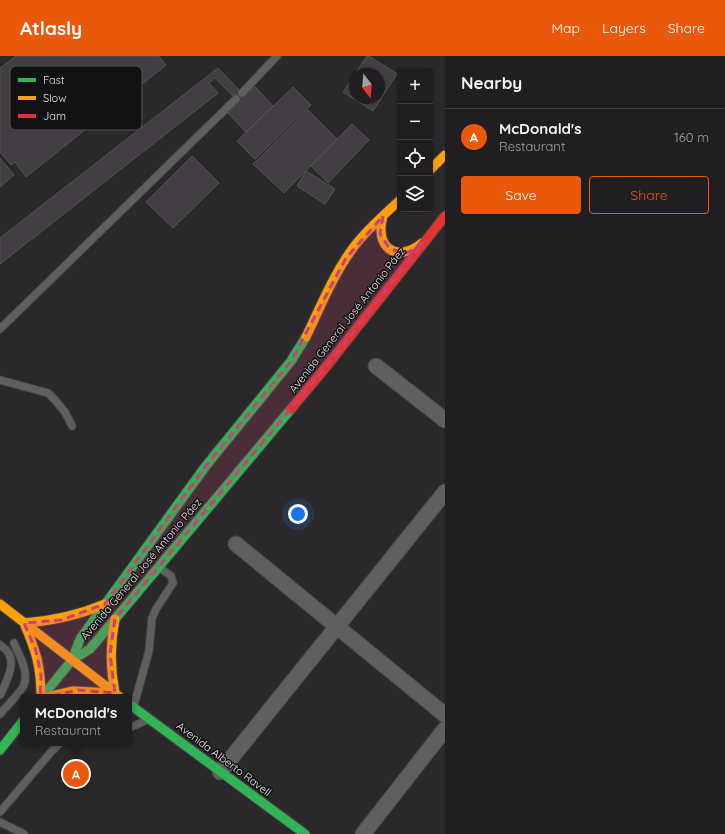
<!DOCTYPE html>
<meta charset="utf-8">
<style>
:root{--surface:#201e20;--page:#282729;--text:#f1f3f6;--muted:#a2a2a5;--line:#3d3c3e;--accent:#ea580c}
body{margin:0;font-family:Quicksand,sans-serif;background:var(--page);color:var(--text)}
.controls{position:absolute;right:12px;top:12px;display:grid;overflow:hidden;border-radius:4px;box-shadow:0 1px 3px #0004}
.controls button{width:36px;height:36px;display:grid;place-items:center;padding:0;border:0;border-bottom:1px solid var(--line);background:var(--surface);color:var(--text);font:20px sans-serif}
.compass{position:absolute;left:349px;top:12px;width:36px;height:36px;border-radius:50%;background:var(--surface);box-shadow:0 1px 3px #0004;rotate:164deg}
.you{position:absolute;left:298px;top:458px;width:14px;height:14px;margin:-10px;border:3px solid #fff;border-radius:50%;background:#1a73e8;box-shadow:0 0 0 6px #1a73e833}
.badge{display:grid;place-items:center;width:26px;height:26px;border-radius:50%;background:var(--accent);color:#fff;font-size:13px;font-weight:700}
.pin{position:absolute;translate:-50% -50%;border:2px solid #fff;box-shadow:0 1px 4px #0006}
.popup{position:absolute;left:20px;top:638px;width:112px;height:52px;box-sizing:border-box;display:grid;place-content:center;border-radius:4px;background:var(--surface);filter:drop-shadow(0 1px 3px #0005);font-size:13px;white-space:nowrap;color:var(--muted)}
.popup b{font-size:15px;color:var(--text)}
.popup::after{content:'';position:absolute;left:50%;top:100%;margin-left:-8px;border:8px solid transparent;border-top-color:var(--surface)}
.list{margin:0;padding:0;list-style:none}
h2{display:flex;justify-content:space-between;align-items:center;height:52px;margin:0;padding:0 16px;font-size:17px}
h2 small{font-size:13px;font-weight:400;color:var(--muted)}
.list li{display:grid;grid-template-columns:26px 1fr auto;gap:12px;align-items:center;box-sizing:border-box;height:56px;padding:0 16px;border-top:1px solid var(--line)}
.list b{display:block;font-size:15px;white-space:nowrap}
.list p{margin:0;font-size:13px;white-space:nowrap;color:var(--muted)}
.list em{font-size:13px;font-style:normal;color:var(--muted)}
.actions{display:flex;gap:8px;padding:12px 16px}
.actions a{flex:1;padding:9px 0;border:1px solid var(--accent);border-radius:4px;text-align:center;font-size:14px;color:var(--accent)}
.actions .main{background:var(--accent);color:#fff}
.icon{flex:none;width:22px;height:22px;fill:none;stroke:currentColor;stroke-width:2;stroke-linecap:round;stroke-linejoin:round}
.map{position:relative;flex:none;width:445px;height:778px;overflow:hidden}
header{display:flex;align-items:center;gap:24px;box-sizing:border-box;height:56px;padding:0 20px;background:var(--accent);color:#fff}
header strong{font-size:19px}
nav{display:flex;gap:22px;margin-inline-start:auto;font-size:14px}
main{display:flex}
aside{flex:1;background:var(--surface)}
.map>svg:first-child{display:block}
.building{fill:#423e44;stroke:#555355}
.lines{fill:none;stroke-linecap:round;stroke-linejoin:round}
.lane-casing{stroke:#484648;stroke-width:9}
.street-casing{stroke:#484648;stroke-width:17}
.fast-casing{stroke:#484648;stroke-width:11}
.slow-casing{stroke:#484648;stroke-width:11}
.jam-casing{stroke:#484648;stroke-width:11}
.lane{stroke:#605f5f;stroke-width:7}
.street{stroke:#605f5f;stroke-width:15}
.fast{stroke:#30b455;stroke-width:9}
.slow{stroke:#ff9f0a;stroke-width:9}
.jam{stroke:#e5322d;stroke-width:9}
.marked{fill:#ca4177;fill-opacity:0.2;stroke:#ca4177;stroke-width:3;stroke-dasharray:8 5;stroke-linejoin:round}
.labels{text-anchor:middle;stroke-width:3;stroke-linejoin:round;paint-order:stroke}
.street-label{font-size:11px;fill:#e8e5e8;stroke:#121113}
.key{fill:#121113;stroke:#525153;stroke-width:1}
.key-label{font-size:11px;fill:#e8e5e8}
</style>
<header>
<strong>Atlasly</strong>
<nav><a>Map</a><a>Layers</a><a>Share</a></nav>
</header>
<main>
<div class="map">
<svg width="445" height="778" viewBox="0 0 445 778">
<rect width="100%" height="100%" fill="#2a282a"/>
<path class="building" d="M16 0H159L166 9 113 51 104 40 82 57 91 69 26 121 15 106 11 109 0 96V12Z
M367 0H369L397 18 373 55 343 36 355 18V42H379V18H355Z
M218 12 245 40 255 31 273 50 246 76 228 57 239 46 215 22 209 27 218 37 0 208V182Z
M293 31 311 49 255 103 237 85Z
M308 54 337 83 284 137 253 108Z
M352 68 369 84 328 127 311 110Z
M192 100 219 127 173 172 146 146Z
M0 102 14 119 0 131Z
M306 115 335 133 325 148 297 130Z"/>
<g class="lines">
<defs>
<path id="lane" d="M242 37 277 0
M0 273 236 43
M0 324 48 337 55 344 65 356 72 370
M0 589C2 591 6 593 7 595 17 607 6 627 0 639
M134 649 149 595 152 562 156 553 173 527 171 520 160 512
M0 658C5 652 22 635 24 629 29 615 19 599 14 587
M129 672 147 664
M0 756 51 696 60 687
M0 766 24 778"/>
<path id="street" d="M376 310 445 364
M236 488 445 659
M220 716 445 436
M363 778 445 673"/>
<path id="fast" d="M72 604 80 583 205 411 291 305 306 281
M42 641 72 604 90 593 291 353
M129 648 305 778
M0 694 23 665"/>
<path id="slow" d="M430 114 445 99
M383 160C374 191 396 208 422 187
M306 281C320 252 333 219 353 192 366 174 384 159 400 144
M0 548 120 641
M41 641C41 610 36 595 24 567 53 565 79 559 105 548
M47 641 73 635 115 637C110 612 110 588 115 563"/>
<path id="jam" d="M291 353 326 311 445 160"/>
</defs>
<use href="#lane" class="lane-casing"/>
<use href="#street" class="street-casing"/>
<use href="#fast" class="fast-casing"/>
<use href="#slow" class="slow-casing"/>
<use href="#jam" class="jam-casing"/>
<use href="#lane" class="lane"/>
<use href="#street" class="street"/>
<use href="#fast" class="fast"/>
<use href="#slow" class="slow"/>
<use href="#jam" class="jam"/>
</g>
<path class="marked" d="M383 160 380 178 390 193 407 197 423 187 326 311 115 563 110 598 115 637 78 634 40 643 41 620 36 595 24 567 61 564 105 548 205 411 291 305 346 202Z"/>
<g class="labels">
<g class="street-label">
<text transform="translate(347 264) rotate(-52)" y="4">Avenida General José Antonio Páez</text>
<text transform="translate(141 513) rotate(-50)" y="4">Avenida General José Antonio Páez</text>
<text transform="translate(224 703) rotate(37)" y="4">Avenida Alberto Ravell</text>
</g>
</g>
<rect x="10" y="10" width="132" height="64" rx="6" class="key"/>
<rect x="18" y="22" width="18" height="4" fill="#30b455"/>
<rect x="18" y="40" width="18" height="4" fill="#ff9f0a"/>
<rect x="18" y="58" width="18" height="4" fill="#e5322d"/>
<g class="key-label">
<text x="43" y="28">Fast</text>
<text x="43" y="46">Slow</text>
<text x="43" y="64">Jam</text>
</g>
</svg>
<div class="controls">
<button>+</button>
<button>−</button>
<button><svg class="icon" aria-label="locate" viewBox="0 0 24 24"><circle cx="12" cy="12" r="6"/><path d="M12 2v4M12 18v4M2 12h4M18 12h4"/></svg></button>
<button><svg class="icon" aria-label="layers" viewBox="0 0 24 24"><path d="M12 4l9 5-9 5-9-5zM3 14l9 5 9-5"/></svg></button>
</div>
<svg class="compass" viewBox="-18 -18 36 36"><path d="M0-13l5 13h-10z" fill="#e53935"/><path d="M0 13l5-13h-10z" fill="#a2a2a5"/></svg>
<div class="you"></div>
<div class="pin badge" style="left:76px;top:718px">A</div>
<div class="popup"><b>McDonald's</b>Restaurant</div>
</div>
<aside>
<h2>Nearby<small></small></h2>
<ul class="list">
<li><span class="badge">A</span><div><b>McDonald's</b><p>Restaurant</p></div><em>160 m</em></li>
</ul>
<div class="actions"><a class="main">Save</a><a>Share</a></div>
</aside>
</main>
